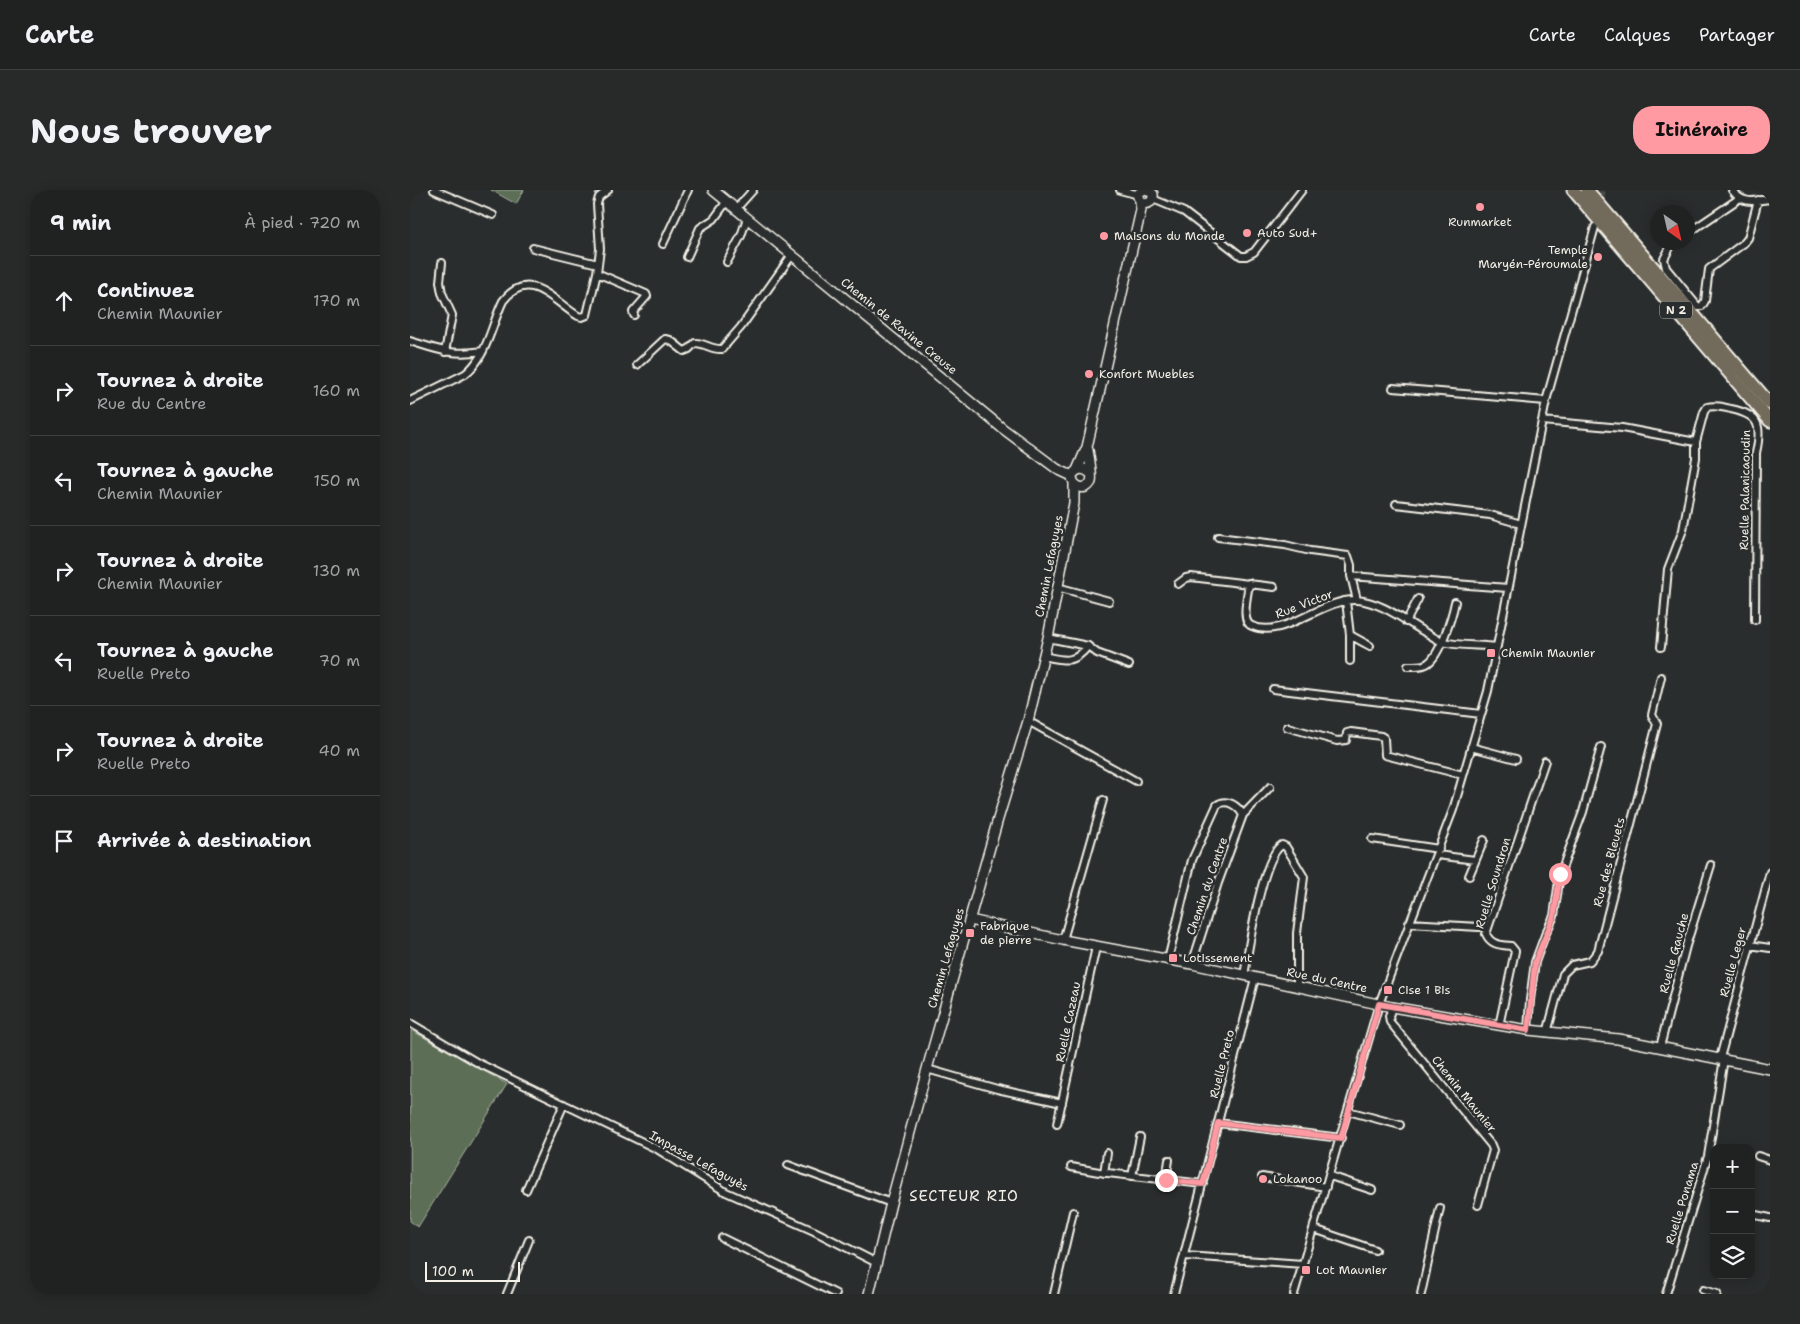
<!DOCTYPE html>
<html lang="fr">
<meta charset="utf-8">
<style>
:root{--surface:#202222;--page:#282a2a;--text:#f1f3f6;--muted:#a2a4a5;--line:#3d3f40;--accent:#ff9aa2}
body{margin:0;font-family:"Shantell Sans",sans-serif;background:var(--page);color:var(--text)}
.controls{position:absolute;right:15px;bottom:15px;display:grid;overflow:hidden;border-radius:10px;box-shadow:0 2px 12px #0003}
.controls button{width:45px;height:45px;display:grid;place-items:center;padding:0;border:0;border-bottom:1px solid var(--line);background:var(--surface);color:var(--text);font:25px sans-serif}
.compass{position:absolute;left:1240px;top:15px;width:45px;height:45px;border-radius:50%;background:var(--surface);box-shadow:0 2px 12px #0003;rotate:146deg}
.scale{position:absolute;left:15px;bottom:12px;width:95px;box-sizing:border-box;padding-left:5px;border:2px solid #f4f1e8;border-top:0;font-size:14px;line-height:18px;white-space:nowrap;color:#f4f1e8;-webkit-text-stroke:4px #2a2d2e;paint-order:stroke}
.stop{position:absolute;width:15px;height:15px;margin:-11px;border:4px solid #ff9aa2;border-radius:50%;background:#fff}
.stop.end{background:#ff9aa2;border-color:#fff;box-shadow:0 1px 5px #0008}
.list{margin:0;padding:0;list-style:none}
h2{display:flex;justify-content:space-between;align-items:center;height:65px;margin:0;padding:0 20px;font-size:21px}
h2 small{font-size:16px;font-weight:400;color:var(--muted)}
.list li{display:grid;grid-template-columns:32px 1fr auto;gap:15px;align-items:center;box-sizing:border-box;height:90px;padding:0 20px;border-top:1px solid var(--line)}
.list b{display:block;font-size:19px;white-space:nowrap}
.list p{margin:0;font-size:16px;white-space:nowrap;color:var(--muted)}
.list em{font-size:16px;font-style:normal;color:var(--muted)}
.icon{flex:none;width:28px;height:28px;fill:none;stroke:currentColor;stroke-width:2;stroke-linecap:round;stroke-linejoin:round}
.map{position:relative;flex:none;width:1360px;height:1104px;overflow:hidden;border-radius:20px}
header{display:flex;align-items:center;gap:30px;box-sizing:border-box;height:70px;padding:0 25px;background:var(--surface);border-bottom:1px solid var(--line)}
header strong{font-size:24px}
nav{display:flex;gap:28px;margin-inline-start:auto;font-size:18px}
.intro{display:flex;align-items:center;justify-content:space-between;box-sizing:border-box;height:120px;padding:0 30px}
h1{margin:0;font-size:35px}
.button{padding:12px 22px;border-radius:20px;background:var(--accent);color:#111;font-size:18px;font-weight:700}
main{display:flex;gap:30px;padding:0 30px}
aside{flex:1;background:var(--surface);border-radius:20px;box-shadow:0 2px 12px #0003}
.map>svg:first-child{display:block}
.green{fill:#5d6e57;stroke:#a8b0a0}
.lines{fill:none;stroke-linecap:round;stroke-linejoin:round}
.street-tunnel{stroke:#484a4a;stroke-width:6;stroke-dasharray:6 3;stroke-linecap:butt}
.street-casing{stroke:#f4f1e8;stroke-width:10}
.secondary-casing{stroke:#f4f1e8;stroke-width:12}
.highway-casing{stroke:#f4f1e8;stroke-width:15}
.street{stroke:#2a2d2e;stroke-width:6}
.secondary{stroke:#2a2d2e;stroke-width:9}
.highway{stroke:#726b5a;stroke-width:11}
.route{stroke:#ff9aa2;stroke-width:6}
.poi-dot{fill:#ff9aa2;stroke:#2a2d2e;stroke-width:2}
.labels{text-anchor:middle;stroke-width:5;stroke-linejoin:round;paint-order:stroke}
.shield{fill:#2a2d2e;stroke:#b7b6b0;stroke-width:1}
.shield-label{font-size:11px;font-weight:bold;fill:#f4f1e8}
.poi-label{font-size:12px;fill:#f4f1e8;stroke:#2a2d2e;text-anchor:start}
.street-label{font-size:12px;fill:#f4f1e8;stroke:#2a2d2e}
.quarter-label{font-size:15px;letter-spacing:1px;fill:#f4f1e8;stroke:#2a2d2e}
</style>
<header>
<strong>Carte</strong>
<nav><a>Carte</a><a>Calques</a><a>Partager</a></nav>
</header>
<div class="intro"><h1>Nous trouver</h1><a class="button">Itinéraire</a></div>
<main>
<aside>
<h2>9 min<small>À pied · 720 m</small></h2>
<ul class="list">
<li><svg class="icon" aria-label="ahead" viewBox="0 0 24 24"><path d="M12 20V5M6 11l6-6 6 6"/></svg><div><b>Continuez</b><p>Chemin Maunier</p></div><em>170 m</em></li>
<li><svg class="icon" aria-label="right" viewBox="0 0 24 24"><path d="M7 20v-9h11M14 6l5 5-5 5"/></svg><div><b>Tournez à droite</b><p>Rue du Centre</p></div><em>160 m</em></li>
<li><svg class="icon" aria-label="left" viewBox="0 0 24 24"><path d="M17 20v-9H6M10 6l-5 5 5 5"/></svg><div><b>Tournez à gauche</b><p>Chemin Maunier</p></div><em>150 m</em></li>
<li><svg class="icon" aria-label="right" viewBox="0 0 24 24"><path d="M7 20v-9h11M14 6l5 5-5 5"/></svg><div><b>Tournez à droite</b><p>Chemin Maunier</p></div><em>130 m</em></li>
<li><svg class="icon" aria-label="left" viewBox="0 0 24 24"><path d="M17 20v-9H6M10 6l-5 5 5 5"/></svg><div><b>Tournez à gauche</b><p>Ruelle Preto</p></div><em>70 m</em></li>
<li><svg class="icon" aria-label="right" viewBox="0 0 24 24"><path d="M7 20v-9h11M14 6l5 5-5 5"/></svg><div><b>Tournez à droite</b><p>Ruelle Preto</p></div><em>40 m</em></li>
<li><svg class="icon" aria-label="arrive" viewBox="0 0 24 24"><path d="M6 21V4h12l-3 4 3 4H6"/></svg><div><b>Arrivée à destination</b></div></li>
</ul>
</aside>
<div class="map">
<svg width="1360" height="1104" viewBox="0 0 1360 1104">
<rect width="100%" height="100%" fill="#2a2d2e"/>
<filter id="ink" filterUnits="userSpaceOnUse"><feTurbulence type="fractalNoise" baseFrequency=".02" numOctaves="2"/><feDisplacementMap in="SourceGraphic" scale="10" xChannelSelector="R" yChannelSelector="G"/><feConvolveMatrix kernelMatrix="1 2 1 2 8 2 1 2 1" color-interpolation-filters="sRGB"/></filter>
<g filter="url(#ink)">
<path class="green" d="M81 0H114L106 14Z
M1 840 97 894 8 1037 0 1031Z"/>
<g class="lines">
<path class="street-tunnel" d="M1190 16 1193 0"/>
<defs>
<path id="street" d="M24 0 83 25
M710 0 729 5
M1322 0C1333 15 1344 11 1360 9
M743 9 774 22 831 66H836L844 62 892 0
M326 19 343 0
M1278 43 1330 8
M1263 52 1254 69 1256 78 1288 117 1292 116 1295 111 1299 79 1334 53 1338 48 1348 10
M253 54 278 0
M123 58 188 74
M277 67 290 38 304 29 317 11
M317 72 331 46 337 28
M32 73 30 92 32 103 42 125 35 162
M187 83 236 104 237 106 223 122 224 125
M0 151C29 160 42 166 73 161
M227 175 255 149 260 150 274 161 279 159 285 153C295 153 302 160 312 159L331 137 382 65
M983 198 1136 211
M0 211 55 184C77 167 81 136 93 111 119 77 143 111 168 126L172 127 177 125 187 83 190 59 187 14 189 7 198 0
M1132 231 1212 238 1286 252
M986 314 1080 325 1111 334
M808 347 875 355 900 361 938 366 941 375V386L947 410
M941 386 1098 398
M839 393C838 404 830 432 842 436 874 450 912 408 947 410 972 412 995 431 1016 443 1021 445 1027 450 1033 452 1048 456 1070 455 1086 457
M768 394 776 388 781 387 864 397
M647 397 699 411
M936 411 940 445V471
M996 432 1008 409
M940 445 960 456
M638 448 678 456 687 463 719 475
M1251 457 1258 379 1273 340 1286 268V252L1294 222 1297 217C1305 215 1313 217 1321 219 1350 225 1352 236 1346 263L1345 430
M633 466C653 470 664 475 678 456
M998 476C1004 476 1013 477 1018 473 1030 465 1042 427 1045 412
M863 499 1071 524
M618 531 726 591
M877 537 927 551 936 550 937 543 941 542 971 546 974 548 975 565 1053 585
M1061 557 1106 569
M962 649 1029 659
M1027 665 1065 670
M1059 686 1074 650
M999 733 1069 737
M653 750 693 610
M1339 755 1360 758
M758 770 782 670 807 615C817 608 828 616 833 625
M782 774 808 693 833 625 860 597
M834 786C838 762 852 666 872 655L876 657 894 687 887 743V797
M982 817 979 826 980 832 1081 955 1083 960 1068 1015
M0 833 68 873 247 959 316 1002 404 1041 467 1073
M1089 836 1105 761 1101 756C1090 755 1081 755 1076 744L1135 571
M1118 840 1120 810 1125 772 1135 745 1144 726 1150 684 1173 622 1191 557
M1137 843 1153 784 1162 775 1180 771 1188 761 1247 534 1242 525 1251 487
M1250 857 1276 756 1301 675
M1310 868 1360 682
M517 879 587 899 652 913
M938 921 990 935
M808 933 931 948
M647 934 686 757
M1348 966 1360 970
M378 975 481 1013
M661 977 689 982 793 994
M694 983 697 963
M722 986 730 947
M920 986 962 1000
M852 987 916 997
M756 990 759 970
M116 1000 154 914
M1341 1024 1360 1028
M904 1039 965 1060
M312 1048 426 1104
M775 1066 893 1074
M1293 1100 1307 1104
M97 1104 119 1050
M644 1104 663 1022
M764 1104 845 788
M884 1104 969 814 1043 620 1078 501 1136 211 1185 37
M1011 1104 1030 1018
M1256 1104 1298 966 1314 869"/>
<path id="secondary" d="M303 0 592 238 647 279 662 286
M733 0 729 3 728 7 732 13C739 15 744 11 743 4L738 0
M678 260C679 266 683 287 681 292 675 303 662 296 662 286 666 278 674 277 680 283
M667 280 677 257 731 20 730 12
M560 730 653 750 782 774 982 817 1118 840 1208 849 1360 879
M459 1104 481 1013 517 879 588 629 618 531 638 448 664 313V293"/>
<path id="highway" d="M1163 0 1360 231
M1177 0 1360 214"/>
</defs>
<use href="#street" class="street-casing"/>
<use href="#secondary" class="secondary-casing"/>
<use href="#highway" class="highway-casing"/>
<use href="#street" class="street"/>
<use href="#secondary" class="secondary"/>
<use href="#highway" class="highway"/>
</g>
</g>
<g class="lines" filter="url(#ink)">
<path class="route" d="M756 990 793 994 808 933 931 948 969 814 1118 840 1125 772 1144 726 1150 684"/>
</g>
<g class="poi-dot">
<circle cx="1070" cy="17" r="5"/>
<circle cx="837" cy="43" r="5"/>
<circle cx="694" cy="46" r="5"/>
<circle cx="1188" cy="67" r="5"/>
<circle cx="679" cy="184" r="5"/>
<rect x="1076" y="458" width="10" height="10" rx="2.5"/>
<rect x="555" y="738" width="10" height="10" rx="2.5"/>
<rect x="758" y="763" width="10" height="10" rx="2.5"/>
<rect x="973" y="795" width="10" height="10" rx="2.5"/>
<circle cx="853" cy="989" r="5"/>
<rect x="891" y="1075" width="10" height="10" rx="2.5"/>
</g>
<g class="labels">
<rect class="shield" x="1250" y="111.5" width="32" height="17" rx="4"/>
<g class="shield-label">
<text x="1266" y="124">N 2</text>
</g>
<g class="poi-label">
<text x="1070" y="36" text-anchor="middle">Runmarket</text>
<text x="847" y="47">Auto Sud+</text>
<text x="704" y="50">Maisons du Monde</text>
<text x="1178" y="64" text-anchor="end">Temple<tspan x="1178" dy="14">Maryén-Péroumale</tspan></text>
<text x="689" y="188">Konfort Muebles</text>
<text x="1091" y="467">Chemin Maunier</text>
<text x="570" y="740">Fabrique<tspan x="570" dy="14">de pierre</tspan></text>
<text x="773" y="772">Lotissement</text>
<text x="988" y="804">Cise 1 Bis</text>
<text x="863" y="993">Lokanoo</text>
<text x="906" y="1084">Lot Maunier</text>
</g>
<g class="street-label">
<text transform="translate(489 136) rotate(39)" y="4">Chemin de Ravine Creuse</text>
<text transform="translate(1335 300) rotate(-89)" y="4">Ruelle Palanicaoudin</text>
<text transform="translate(639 376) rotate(-79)" y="4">Chemin Lefaguyes</text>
<text transform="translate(894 414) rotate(-21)" y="4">Rue Victor</text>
<text transform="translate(1199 672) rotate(-75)" y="4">Rue des Bleuets</text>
<text transform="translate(1083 693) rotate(-73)" y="4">Ruelle Soundron</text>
<text transform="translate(797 696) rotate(-71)" y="4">Chemin du Centre</text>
<text transform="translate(1264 763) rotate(-75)" y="4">Ruelle Gauche</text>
<text transform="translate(536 768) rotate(-74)" y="4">Chemin Lefaguyes</text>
<text transform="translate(1323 772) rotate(-75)" y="4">Ruelle Leger</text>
<text transform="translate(917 790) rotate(12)" y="4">Rue du Centre</text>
<text transform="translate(658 832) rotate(-78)" y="4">Ruelle Cazeau</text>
<text transform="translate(812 874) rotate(-76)" y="4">Ruelle Preto</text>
<text transform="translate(1054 904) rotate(51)" y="4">Chemin Maunier</text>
<text transform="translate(289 971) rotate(29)" y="4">Impasse Lefaguyès</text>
<text transform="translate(1272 1013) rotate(-73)" y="4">Ruelle Ponama</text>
</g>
<g class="quarter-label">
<text x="554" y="1011">SECTEUR RIO</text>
</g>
</g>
</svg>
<div class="controls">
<button>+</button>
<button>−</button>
<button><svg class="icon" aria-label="layers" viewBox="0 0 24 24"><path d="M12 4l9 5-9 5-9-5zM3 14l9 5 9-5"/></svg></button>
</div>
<svg class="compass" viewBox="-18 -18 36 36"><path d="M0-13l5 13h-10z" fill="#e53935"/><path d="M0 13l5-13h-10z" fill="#a2a4a5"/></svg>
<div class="scale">100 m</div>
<div class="stop" style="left:1150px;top:684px"></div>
<div class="stop end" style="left:756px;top:990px"></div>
</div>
</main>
